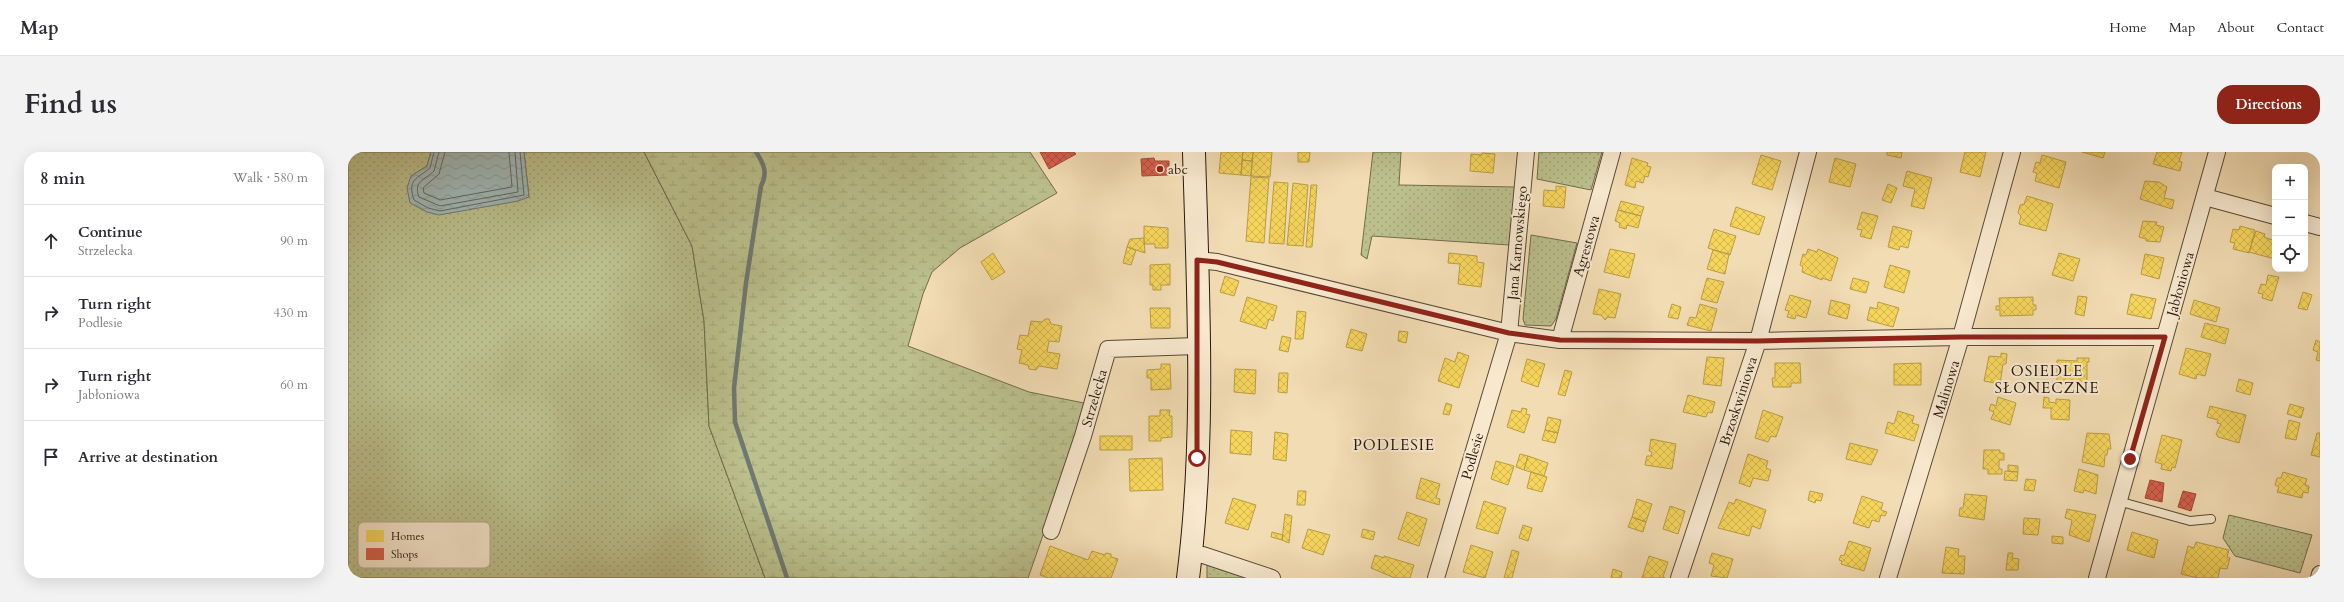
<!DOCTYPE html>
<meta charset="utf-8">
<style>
:root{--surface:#fff;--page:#f2f2f3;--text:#2b2b33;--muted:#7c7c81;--line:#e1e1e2;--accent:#8f2418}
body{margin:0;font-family:Cardo,serif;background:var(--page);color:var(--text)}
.controls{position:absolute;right:12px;top:12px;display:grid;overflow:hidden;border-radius:8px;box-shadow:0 4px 16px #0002}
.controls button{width:36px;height:36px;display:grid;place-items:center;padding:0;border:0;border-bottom:1px solid var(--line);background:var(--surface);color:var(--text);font:20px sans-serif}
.stop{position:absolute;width:12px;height:12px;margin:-9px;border:3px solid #8f2418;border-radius:50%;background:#fff}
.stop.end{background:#8f2418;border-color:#fff;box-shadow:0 1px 4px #0008}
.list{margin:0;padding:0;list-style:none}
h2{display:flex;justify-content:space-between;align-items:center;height:52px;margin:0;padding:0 16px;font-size:17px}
h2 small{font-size:13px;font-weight:400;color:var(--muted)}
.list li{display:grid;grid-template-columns:26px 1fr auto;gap:12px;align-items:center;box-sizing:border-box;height:72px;padding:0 16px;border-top:1px solid var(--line)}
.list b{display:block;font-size:15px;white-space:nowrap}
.list p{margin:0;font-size:13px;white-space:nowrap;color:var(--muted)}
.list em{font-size:13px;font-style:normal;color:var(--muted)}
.icon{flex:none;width:22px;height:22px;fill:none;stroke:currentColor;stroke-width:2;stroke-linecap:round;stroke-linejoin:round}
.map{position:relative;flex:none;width:1972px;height:426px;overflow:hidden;border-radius:16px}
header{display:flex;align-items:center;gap:24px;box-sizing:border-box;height:56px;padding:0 20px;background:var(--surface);border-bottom:1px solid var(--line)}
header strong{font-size:19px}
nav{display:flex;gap:22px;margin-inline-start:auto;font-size:14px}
.intro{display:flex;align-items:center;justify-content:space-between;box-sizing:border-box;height:96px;padding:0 24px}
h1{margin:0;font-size:28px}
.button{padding:10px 18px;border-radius:16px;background:var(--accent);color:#fff;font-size:14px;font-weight:700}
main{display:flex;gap:24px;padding:0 24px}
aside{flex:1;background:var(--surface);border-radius:16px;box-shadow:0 4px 16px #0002}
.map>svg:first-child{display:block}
.green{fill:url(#green-dots);stroke:#706c4c}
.wetland{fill:url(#wetland-marsh);stroke:#706c4c}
.water{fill:url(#water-waves);stroke:#6f7974}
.homes{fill:url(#homes-cross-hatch);stroke:#b89d44}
.shops{fill:url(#shops-cross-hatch);stroke:#a14b3a}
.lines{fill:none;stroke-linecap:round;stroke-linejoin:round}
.shore{stroke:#636962;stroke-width:1}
.stream{stroke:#6f7974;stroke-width:4.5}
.lane-casing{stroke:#594a36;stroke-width:10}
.street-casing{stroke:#594a36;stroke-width:18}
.secondary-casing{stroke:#26190d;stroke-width:24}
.lane{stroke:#f7e8ce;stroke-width:8}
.street{stroke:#f7e8ce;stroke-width:16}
.secondary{stroke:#f7e8ce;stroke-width:22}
.route{stroke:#8f2418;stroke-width:5}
.poi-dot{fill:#8f2418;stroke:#f7e8ce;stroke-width:1.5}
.labels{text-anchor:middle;stroke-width:4;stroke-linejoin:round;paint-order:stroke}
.poi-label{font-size:14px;fill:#26190d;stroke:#f7e8ce;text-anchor:start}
.street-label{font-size:14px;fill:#26190d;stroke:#f7e8ce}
.neighbourhood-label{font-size:15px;letter-spacing:1px;fill:#26190d;stroke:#f7e8ce}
.key{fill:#f7e8ce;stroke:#b8aa94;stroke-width:1}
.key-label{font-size:11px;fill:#26190d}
</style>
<header>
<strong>Map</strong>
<nav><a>Home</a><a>Map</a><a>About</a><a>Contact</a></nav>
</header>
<div class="intro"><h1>Find us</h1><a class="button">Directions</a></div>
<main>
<aside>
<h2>8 min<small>Walk · 580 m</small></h2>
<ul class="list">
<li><svg class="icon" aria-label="ahead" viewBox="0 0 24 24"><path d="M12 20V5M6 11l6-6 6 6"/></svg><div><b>Continue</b><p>Strzelecka</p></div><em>90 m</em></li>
<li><svg class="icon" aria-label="right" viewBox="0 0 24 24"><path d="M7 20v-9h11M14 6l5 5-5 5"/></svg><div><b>Turn right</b><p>Podlesie</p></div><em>430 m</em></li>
<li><svg class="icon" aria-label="right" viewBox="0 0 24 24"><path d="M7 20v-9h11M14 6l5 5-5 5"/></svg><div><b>Turn right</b><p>Jabłoniowa</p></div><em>60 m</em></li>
<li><svg class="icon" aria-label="arrive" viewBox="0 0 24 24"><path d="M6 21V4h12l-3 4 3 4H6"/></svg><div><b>Arrive at destination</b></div></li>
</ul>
</aside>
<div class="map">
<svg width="1972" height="426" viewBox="0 0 1972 426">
<defs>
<pattern id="green-dots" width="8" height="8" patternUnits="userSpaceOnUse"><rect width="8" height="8" fill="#bbc08c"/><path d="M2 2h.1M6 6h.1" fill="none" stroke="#a1a478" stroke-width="1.8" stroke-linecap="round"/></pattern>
<pattern id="wetland-marsh" width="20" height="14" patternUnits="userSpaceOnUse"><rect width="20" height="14" fill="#bbc08c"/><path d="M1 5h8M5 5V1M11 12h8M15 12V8" fill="none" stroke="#a1a478"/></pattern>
<pattern id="water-waves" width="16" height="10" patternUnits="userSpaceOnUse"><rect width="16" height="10" fill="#a0b9b8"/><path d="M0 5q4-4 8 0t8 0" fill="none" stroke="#8a9e9d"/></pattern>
<pattern id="homes-cross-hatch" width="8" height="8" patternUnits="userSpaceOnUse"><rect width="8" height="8" fill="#f6d55c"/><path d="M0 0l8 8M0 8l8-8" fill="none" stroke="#d3b64f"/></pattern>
<pattern id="shops-cross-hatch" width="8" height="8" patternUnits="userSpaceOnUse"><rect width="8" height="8" fill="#d6604d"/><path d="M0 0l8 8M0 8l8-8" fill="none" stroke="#ad4e3e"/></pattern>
</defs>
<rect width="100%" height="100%" fill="#f2dcb3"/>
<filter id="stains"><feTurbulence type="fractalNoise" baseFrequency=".005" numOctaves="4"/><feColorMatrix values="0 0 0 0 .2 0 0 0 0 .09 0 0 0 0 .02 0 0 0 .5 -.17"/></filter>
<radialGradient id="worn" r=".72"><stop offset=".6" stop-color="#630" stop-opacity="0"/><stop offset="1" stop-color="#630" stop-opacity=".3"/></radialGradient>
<path class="green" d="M0 0H83L79 14 63 24 181 45 176 0H296L344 94 356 169 361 274 417 426H0Z
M1025 0H1053L1051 33 1167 35 1161 93 1024 84 1019 107 1013 103Z
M1191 0H1254L1243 38 1189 27Z
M1183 83 1229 91 1208 167 1203 174 1177 173 1175 167Z
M1881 363 1964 383 1952 421 1887 404 1875 386Z
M859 411 911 426H859Z"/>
<path class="wetland" d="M296 0H682L709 41 612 96 584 120 575 142 560 194 681 240 741 252 680 426H417L361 274 356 169 344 94Z"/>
<path class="water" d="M83 0H176L181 45 170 49 91 63 79 60 62 51 59 36 63 24 79 14Z"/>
<path class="homes" d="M873 0H895L893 23 871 21Z
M895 0H905L904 9 894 8Z
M905 0H924L922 25 903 24Z
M950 0H962L961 10H950Z
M1539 0H1554L1553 6 1539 3Z
M1617 0H1638L1632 25 1612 20Z
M1734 0H1757L1755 6Z
M1809 0H1834L1831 9 1834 10 1832 19 1805 12Z
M1134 1 1147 2 1145 21 1122 19 1123 2 1134 3Z
M1413 3 1433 9 1424 38 1404 32Z
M1694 3 1718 10 1711 36 1687 29 1689 21 1685 20 1688 10 1692 11Z
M1284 6 1300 11 1299 14 1303 15 1300 25 1297 24 1295 31 1288 29 1287 36 1277 33Z
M1487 6 1508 12 1502 35 1481 30Z
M894 8 904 9 903 24 893 23Z
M1559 19 1584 26 1576 57 1563 54 1567 37 1555 34Z
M903 25 921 26 916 91 898 89Z
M1797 29 1811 30 1819 35 1816 46 1826 48 1824 57 1792 47Z
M926 30 940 31 936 92 921 91Z
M945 31 960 33 955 94 939 93Z
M1540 32 1549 36 1543 51 1534 48Z
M963 33H969L964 95H958Z
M1208 34 1218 35 1216 56 1195 54 1196 38 1208 39Z
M1679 44 1705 52 1698 79 1671 72 1673 64 1670 61 1672 53 1676 52Z
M1273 49 1296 55 1293 64 1270 58Z
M1388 55 1417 65 1411 83 1382 74Z
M1270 58 1293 64 1290 76 1279 73 1278 77 1271 75 1272 71 1267 69Z
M1514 60 1530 64 1523 87 1512 84 1514 78 1509 77Z
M1795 69 1809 70 1808 73 1816 75 1812 90 1798 89V87L1791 85Z
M796 74 820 76V96H807V92H796Z
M1545 74 1564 79 1560 96 1552 94 1551 98 1540 95Z
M1892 74 1907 78 1901 101 1885 97 1887 91 1882 90 1885 77 1891 78Z
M1366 77 1388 84 1382 103 1360 96Z
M1908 79 1917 82 1916 85 1927 89V107L1901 100Z
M796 86 797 101 779 95 782 87Z
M779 95 788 98 783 113 775 111Z
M1262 97 1287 102 1281 126 1256 120Z
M1460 97 1469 100 1470 97 1490 106 1483 129 1474 126V128L1454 120 1455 115 1452 113 1455 102 1458 103Z
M1365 98 1381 102 1377 122 1359 117Z
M645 101 657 120 644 128 633 110Z
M1101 101 1129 104V110L1136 111 1133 135 1110 132 1112 112 1100 111Z
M1711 101 1732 107 1725 129 1704 123Z
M1797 102 1816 106 1811 127 1793 122Z
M822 112V133H813V138H805V133H802V113Z
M1542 113 1562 119 1556 141 1536 135Z
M1920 123 1931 125 1924 149 1914 146 1915 142 1910 141 1913 132 1918 133Z
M877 124 891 129 886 144 872 140Z
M1359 126 1376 130 1369 151 1353 147Z
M1505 126 1521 130 1518 141 1502 137Z
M1251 137 1273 142 1267 166 1260 165 1257 168 1253 163 1245 162Z
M1955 140 1964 143 1959 158 1950 156Z
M1783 142 1808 147 1803 167 1779 162Z
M1442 143 1463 149 1458 166 1448 163 1447 167 1439 165 1441 159 1437 158Z
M1730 144 1739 145 1736 164 1727 162Z
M899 145 929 154 925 169 921 167 918 177 892 169Z
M1685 145V153H1688V158H1685V163L1652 164V158H1648V154H1652L1651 146Z
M1483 148 1502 153 1499 167 1480 162Z
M1846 148 1872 156 1868 170 1842 162Z
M1530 150 1551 156 1545 175 1519 168 1522 155 1529 157Z
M1324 152 1333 155 1330 167 1320 165Z
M1352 152 1369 157 1363 179 1339 173 1342 165 1348 166Z
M802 156H822V176H803Z
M949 159 958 160 955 187H947Z
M697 167H701L703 172 714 174 711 190 701 189 699 200 712 202 709 217 691 214 688 218 681 217 680 213 671 211 674 198 669 197 672 183 680 184 683 169 694 170Z
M1857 171 1881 177 1877 192 1853 185Z
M1003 177 1019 182 1014 199 998 195Z
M1051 179 1060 180 1058 191 1050 189Z
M934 184 943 186 940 200 931 198Z
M1968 188 1972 190V209L1968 208 1970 200 1965 198Z
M1838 196 1863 202 1857 224 1849 222 1848 227 1831 222Z
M1110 200 1121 204 1111 236 1090 229 1097 206 1107 210Z
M1653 201 1659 202 1658 212H1655L1652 232 1636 229 1641 204 1653 205Z
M1359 205 1376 206 1373 234 1355 232Z
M1729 206H1741V210H1739V230H1709V208L1729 209Z
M1179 207 1197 212 1190 235 1173 229Z
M1427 211H1452L1453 231H1443V235H1425L1424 226H1427Z
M1573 211V233H1546V212Z
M813 212H822L823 237 803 238V226H799V218L813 217Z
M887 217 908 218 907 242 886 240Z
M1217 218 1224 220 1217 244 1210 242Z
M931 221H940L939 241 930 240Z
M1891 227 1905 231 1902 243 1888 239Z
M1340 243 1367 250 1364 261 1360 260 1358 265 1335 260Z
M1650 245 1668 251 1662 273 1643 267 1646 260 1641 258 1643 252 1648 254Z
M1696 245 1701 246V250L1708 251V247L1722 248 1721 268 1703 267V256H1695Z
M1098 251 1104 253 1101 263 1095 262Z
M1942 252 1956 256 1953 266 1939 262Z
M1862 254 1898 263 1891 291 1870 285 1868 282 1873 272 1869 271 1870 268 1859 265Z
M1174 256 1179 257 1178 262 1182 263 1176 281 1159 275 1164 258 1173 260Z
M812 258H822L821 264H824V285L813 286V289H801V264H812Z
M1415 258 1435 265 1428 285 1423 284 1420 290 1407 286Z
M1550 259 1566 264 1564 271 1571 273 1566 289 1537 281 1540 270 1546 272Z
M1200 265 1213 268 1210 281 1197 278Z
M1941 268 1952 271 1948 288 1937 286Z
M883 278 904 280 903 303 882 301Z
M1197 278 1210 281 1207 291 1194 288Z
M927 280 940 282 938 309 925 307Z
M1739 281 1761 282 1763 297H1760L1759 303H1757L1756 315 1734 310Z
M1969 281H1972V305L1963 303Z
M1814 283 1834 288 1827 316 1824 315 1823 319 1813 317 1814 312 1807 310Z
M752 284H784V298H752Z
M1303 287 1328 292 1324 317 1297 313 1299 304H1303L1304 300 1301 299Z
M1502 291 1530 298 1523 313 1498 307Z
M1636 298H1652V301H1656V308H1651V317H1654V322H1640V317H1635Z
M1172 302 1180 304 1176 318 1168 315Z
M1400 302 1420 309 1418 316 1423 318 1420 329 1405 326 1402 335 1391 331Z
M1180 304 1200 311 1196 324 1176 318Z
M814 306 815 338 782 339 781 307Z
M1148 309 1166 314 1160 333 1143 327Z
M1660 313 1670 314V320L1660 319Z
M1731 317 1750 323 1748 342 1736 338 1735 341 1726 339Z
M1657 319 1670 320 1669 329 1656 328Z
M1183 320 1199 325 1194 340 1179 336Z
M1935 320 1959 327 1957 333 1961 334 1960 341 1955 340 1954 346 1929 340 1931 335 1927 333 1929 326H1933Z
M1073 326 1092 332 1088 346 1092 347 1091 353 1068 346Z
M1678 327 1688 328 1686 339 1676 338Z
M950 339H958L957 353H949Z
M1462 339 1475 342 1473 349 1468 348 1467 351 1460 348Z
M1617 342 1639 344 1636 368 1611 364 1612 356H1615Z
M1514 344 1535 351 1533 358 1539 360 1537 364 1533 363 1531 370 1524 368 1521 376 1505 371Z
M885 346 908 353 900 378 877 371Z
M1289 347 1304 352 1298 370 1284 365Z
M1388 347 1418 358 1412 377 1404 374 1401 384 1370 376 1381 350 1386 352Z
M1136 349 1158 356 1150 382 1128 376Z
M1322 354 1337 359 1330 382 1315 377Z
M1719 357 1748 363 1741 390 1721 383 1724 368 1717 366Z
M1059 360 1079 367 1071 394 1050 387Z
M937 362 944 364 941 391 934 388Z
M1284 365 1298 370 1295 380 1280 375Z
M1676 366 1692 367 1690 383 1675 382Z
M1175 373 1184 376 1180 389 1171 386Z
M960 377 982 383 975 403 954 396Z
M1015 377 1027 380 1025 388 1013 385Z
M924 380 935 383 934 388 923 385Z
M1784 380 1810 388 1806 406 1779 398Z
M1704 384 1715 385V392L1704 391Z
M1501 389 1523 396 1516 419 1493 412 1494 409 1491 408 1493 403 1496 404Z
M1848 390 1881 398 1879 405 1882 406 1879 417 1872 416 1870 426H1850L1833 422 1840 394 1846 396Z
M1123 393 1145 400 1137 426 1115 420Z
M702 394 740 408 744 399 757 403 758 401 763 402V405L770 407 763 426H700L692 423Z
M1598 395 1611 397 1610 404H1617L1616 422 1594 421Z
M1164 398 1171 400 1164 426H1156Z
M1364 401 1385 407 1379 426 1363 424 1366 413 1361 411Z
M1660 401H1665L1664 406 1671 407 1670 418H1658Z
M1027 403 1036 406V404L1066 413 1062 426H1047L1023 416Z
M1301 404 1320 410 1315 425 1317 426H1294Z
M1265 417 1274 420 1273 426H1263Z"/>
<path class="shops" d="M692 0H726L728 2 701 17Z
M806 6 807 9H821V23L794 24 793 7Z
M1802 328 1816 331 1814 350 1797 346Z
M1835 339 1848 342 1843 359 1830 355Z"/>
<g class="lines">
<path class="shore" d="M86 0 82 16C69 27 59 27 66 48L80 56 92 59 176 43 172 0
M91 0 86 19C77 28 65 29 71 45L92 54 170 40 167 0
M97 0 91 22 75 36 76 41 92 48 164 35 161 0"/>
<path class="stream" d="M408 0C416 12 420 21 413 34L398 131 386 236 387 270 439 426"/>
<defs>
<path id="lane" d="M1770 349 1842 369 1863 367"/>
<path id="street" d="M1857 45 1927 64
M1957 71 1972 75
M849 108 869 110 1161 181 1212 188 1410 189 1613 185H1817
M1212 188 1264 0
M703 379 735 284 760 197 849 194
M843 403H855L924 426
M1088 426 1161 181 1178 0
M1331 426 1410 189 1460 0
M1540 426 1613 185 1664 0
M1749 426 1869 0
M1971 426 1972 422"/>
<path id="secondary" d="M840 426C858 286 850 141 846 0"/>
</defs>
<use href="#lane" class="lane-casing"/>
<use href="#street" class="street-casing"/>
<use href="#secondary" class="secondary-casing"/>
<use href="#lane" class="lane"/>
<use href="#street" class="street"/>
<use href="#secondary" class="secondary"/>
</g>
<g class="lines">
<path class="route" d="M849 306V108L869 110 1161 181 1212 188 1410 189 1613 185H1817L1782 307"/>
</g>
<circle class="poi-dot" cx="812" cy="17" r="4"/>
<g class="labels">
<g class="poi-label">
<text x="820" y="22">abc</text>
</g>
<g class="street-label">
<text transform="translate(1169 91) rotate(-85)" y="5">Jana Karnowskiego</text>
<text transform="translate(1238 94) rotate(-74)" y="5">Agrestowa</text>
<text transform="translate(1832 132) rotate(-74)" y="5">Jabłoniowa</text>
<text transform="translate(1598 237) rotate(-73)" y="5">Malinowa</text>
<text transform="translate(746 246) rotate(-74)" y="5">Strzelecka</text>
<text transform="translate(1390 249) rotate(-72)" y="5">Brzoskwiniowa</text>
<text transform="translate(1124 304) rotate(-74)" y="5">Podlesie</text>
</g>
<g class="neighbourhood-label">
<text x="1699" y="224">OSIEDLE<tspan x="1699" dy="17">SŁONECZNE</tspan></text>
<text x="1046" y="298">PODLESIE</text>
</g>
</g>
<rect x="10" y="370" width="132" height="46" rx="6" class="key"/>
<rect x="18" y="378" width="18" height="12" fill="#f6d55c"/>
<rect x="18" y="396" width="18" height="12" fill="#d6604d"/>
<g class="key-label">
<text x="43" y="388">Homes</text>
<text x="43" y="406">Shops</text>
</g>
<rect width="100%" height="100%" filter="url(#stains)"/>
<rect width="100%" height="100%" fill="url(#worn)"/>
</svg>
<div class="controls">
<button>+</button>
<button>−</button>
<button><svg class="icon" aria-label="locate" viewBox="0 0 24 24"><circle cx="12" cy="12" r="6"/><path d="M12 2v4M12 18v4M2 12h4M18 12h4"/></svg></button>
</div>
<div class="stop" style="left:849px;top:306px"></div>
<div class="stop end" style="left:1782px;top:307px"></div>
</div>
</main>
